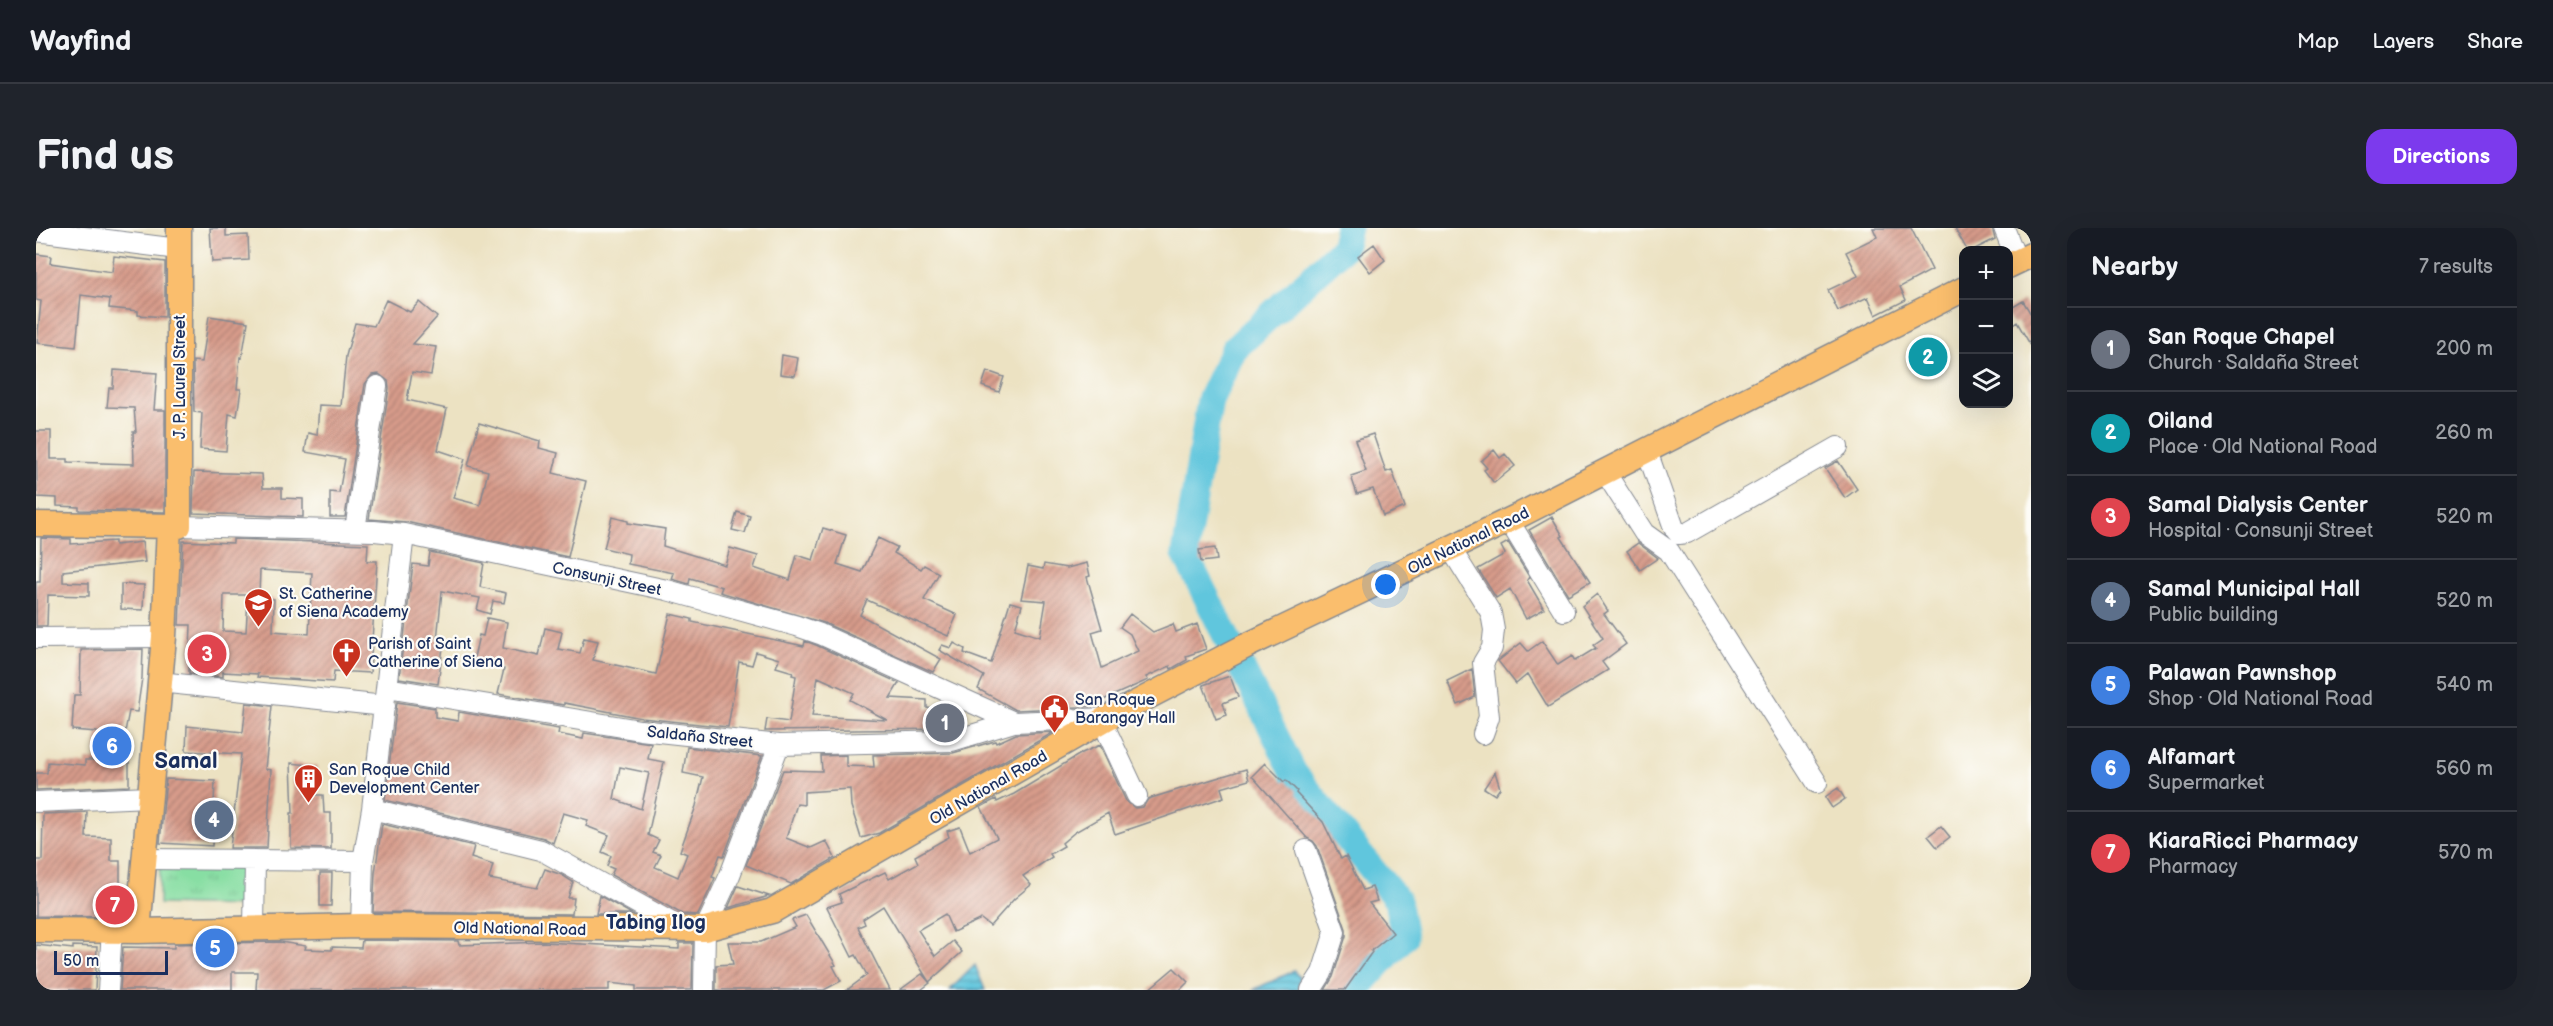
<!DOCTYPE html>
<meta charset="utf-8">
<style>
:root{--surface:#171b24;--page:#20242c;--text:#f1f3f6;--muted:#9ea1a6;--line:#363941;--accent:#7c3aed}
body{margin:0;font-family:"Balsamiq Sans",sans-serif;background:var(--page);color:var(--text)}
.controls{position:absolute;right:18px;top:18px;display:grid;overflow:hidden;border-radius:12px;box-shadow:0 6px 24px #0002}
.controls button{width:54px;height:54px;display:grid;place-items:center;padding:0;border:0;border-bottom:2px solid var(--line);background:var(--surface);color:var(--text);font:30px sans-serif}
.scale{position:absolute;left:18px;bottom:15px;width:114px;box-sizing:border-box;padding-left:6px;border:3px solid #1b2f5e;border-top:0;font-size:16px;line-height:21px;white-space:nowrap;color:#1b2f5e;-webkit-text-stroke:4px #fdfcf7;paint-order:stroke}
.you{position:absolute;left:1350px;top:357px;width:21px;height:21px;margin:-15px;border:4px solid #fff;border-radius:50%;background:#1a73e8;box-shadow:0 0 0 9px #1a73e833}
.badge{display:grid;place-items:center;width:39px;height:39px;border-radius:50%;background:var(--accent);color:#fff;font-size:20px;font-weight:700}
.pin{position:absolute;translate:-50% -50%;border:3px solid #fff;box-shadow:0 2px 6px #0006}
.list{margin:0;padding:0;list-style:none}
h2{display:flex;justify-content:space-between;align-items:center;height:78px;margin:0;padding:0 24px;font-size:26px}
h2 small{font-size:20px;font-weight:400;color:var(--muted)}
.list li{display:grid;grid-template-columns:39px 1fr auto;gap:18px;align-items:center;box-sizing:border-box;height:84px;padding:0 24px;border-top:2px solid var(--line)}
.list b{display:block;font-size:22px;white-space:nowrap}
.list p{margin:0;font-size:20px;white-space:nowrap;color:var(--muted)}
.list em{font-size:20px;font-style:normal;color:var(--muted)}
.icon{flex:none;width:33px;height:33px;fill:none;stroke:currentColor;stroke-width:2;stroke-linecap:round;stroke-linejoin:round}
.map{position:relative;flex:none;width:1995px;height:762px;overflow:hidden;border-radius:18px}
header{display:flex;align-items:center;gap:36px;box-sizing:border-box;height:84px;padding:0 30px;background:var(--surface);border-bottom:2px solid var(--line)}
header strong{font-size:28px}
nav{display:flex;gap:33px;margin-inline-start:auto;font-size:21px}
.intro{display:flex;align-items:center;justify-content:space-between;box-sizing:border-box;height:144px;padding:0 36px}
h1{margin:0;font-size:42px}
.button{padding:15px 27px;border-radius:18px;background:var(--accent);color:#fff;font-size:21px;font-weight:700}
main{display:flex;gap:36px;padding:0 36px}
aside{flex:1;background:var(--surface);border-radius:18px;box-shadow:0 6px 24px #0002}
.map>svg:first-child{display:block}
.grass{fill:url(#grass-tufts);stroke:#518680;stroke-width:1.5}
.water{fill:url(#water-rules);stroke:#3e7a9e;stroke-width:1.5}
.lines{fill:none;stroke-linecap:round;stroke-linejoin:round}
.river{stroke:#60c6dd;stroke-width:27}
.building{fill:url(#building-hatch);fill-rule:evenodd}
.minor-casing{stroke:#848890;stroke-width:22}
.major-casing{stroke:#848890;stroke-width:27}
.minor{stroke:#fff;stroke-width:20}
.major{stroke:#fabe6d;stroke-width:24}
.labels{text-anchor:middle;stroke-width:4.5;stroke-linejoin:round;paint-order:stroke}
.street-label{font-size:16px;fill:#1b2f5e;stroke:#fdfcf7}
.poi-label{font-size:16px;fill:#1b2f5e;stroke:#fdfcf7;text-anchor:start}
.quarter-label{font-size:20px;font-weight:bold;fill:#1b2f5e;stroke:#fdfcf7}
.district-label{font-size:22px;font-weight:bold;fill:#1b2f5e;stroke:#fdfcf7}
</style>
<header>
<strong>Wayfind</strong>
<nav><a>Map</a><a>Layers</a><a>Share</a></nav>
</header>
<div class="intro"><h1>Find us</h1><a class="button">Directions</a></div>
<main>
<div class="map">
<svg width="1995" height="762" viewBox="0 0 1995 762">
<defs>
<pattern id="grass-tufts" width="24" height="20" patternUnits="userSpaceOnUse" patternTransform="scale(1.5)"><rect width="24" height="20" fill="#87dea3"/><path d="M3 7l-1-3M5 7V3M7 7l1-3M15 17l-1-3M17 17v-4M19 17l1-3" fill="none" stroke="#74bf8f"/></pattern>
<pattern id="water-rules" width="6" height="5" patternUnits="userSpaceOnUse" patternTransform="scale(1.5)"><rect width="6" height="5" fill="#60c6dd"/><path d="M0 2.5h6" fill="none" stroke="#4ea1b6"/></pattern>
<pattern id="building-hatch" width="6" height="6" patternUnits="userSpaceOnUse" patternTransform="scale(1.5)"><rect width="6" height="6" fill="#d79b8a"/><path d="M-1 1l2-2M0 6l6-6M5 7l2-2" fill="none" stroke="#ae7f74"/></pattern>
</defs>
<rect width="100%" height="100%" fill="#fdfcf7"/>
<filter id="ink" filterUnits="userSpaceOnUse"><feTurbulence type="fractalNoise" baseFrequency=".0167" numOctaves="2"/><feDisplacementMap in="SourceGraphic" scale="12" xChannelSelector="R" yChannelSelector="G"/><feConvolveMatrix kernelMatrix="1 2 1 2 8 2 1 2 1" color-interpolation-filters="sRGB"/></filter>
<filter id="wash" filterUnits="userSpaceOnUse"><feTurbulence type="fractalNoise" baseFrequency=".008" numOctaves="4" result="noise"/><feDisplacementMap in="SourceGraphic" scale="24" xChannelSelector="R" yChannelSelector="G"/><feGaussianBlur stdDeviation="1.35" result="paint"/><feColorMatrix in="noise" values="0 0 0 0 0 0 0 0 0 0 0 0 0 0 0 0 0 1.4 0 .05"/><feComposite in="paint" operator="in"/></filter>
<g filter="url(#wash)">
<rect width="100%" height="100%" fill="#ece2c2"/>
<path class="grass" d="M124 633 211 635 210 678 123 676Z"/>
<path class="water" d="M939 737 949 762H914Z
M1258 743 1264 750 1262 762H1217Z"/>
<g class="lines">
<path class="river" d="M1312 0 1307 20 1198 121 1174 172 1149 326 1258 545 1361 672 1368 709 1320 762"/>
</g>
<g id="blocks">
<path class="building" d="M174 0H190V8L212 7 213 32 176 34Z
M1837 0H1875L1896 42 1864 59 1870 72 1840 87 1832 69 1802 83 1792 62 1822 48 1810 24 1841 9Z
M1919 0H1956L1959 11 1937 22H1931Z
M1338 16 1349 32 1334 44 1322 28Z
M0 26 15 28 14 35 76 44 78 28 129 34V89L102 87V83L73 80 74 71 45 67 40 119 1 115 5 73 0 72Z
M350 72 374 84 383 74 401 89 377 116 400 119 395 147 376 144 371 172 411 181 402 222 429 231 417 270 444 277 452 243 432 238 443 195 504 213 503 220 522 225 517 245 550 253 532 329 370 294 333 291 353 160 352 153 343 146 336 147 329 156 309 289H294V264L303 265 309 231 269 224 272 205 281 207 283 177 305 178 310 128 319 95 338 98Z
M1987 73 1995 86V118L1981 94 1977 97 1972 89V82Z
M173 88 212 94 206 130 204 129 201 161H205L201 188 193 186 190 223 164 221 166 185 158 184 157 133 166 134Z
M1892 113 1904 141 1892 146 1880 118Z
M746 127 762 130 759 148 744 146Z
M78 142 121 145 118 182H129V284L43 282V279L21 278V270L1 269 0 203H15V231H32V234L98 236 97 204H100L98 180 71 179 73 160H77Z
M951 143 968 149 963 164 946 158Z
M1337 206 1350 244 1356 242 1369 279 1347 288 1337 261 1321 266 1315 248 1330 243 1319 212Z
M1458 222 1464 230 1469 226 1479 238 1458 255 1448 242 1451 240 1445 233Z
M1802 233 1821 261 1809 270 1789 240Z
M158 244 226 246 227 260H246V270L267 271V289L157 285Z
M701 284 714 288 709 305 696 302Z
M576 289 592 293V295L629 301 627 318 689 337 694 320 722 328 718 340 754 352 761 327 777 332 787 300 810 307 801 336 826 344 842 310 861 319 858 325 885 341 888 337 903 345 888 372 921 387 912 408 831 372 824 387 905 431 897 444 788 395 684 364 686 359 654 350 653 356 636 351 638 345 592 336 593 326 568 320Z
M1516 289 1527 308 1525 309 1554 354 1532 367 1493 302Z
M5 310 35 311V316L79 313V317L106 314 109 334 27 343V354L53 355V368L12 367 11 398H0V354H4Z
M197 311 332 316 331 333H341L334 445 298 443 297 454 221 449 222 446 187 444V449L153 445 155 397H143L147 313 197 315ZM224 342 276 345 273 406 237 403 238 371 212 370 210 404 187 403 188 367H223Z
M1472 314 1494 350 1491 352 1508 381 1490 391 1474 361 1460 370 1442 341 1469 326 1465 318Z
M1602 315 1622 330 1604 342 1591 323Z
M1179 320 1181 332 1165 334 1163 322Z
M394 324 448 335 444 359 470 365 468 375 457 373 454 386 441 382 444 370 406 363 401 412H408L402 456 363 450 377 336 392 338Z
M1051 335 1054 348 1051 349 1066 401 1056 404 1066 440 1102 423 1094 406 1084 399 1094 386 1117 404 1137 396 1140 404 1161 396 1170 421 1150 428 1151 432 1135 441 1134 438 1110 449 1112 452 1067 472 1068 476 1063 478 980 482 942 461 948 448 903 422 906 417 915 420 918 415 929 421 928 425 955 435 974 374 986 377 979 401 1004 409 1010 373 985 371 992 338 1007 341 1008 336 1031 340Z
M85 356 108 357 107 382 85 381Z
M1561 366 1572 383 1568 386 1590 416 1566 434 1572 442 1512 479 1492 446 1480 456 1462 433 1485 415 1492 423 1506 413 1522 437 1536 428 1539 433 1560 420 1557 417 1567 410 1546 378Z
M634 386 656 391V394L768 418 769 413 780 417 863 455 854 470 891 472V480L926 485 924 498 914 501 729 503 731 491 753 494 760 448 756 447 757 444 740 439 743 431 720 424 716 437 703 434 692 499 606 490 528 475V477L462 466 468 441 437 434 443 407 447 408 451 390 471 394 467 420 503 428 509 400 526 404 522 421 544 425 548 410 562 413 557 432 620 446ZM782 449 818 465 814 472 851 492 776 488Z
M107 421 106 450 101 484 93 483 89 504 84 503V534H93V558L0 562V545H11L12 534 49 537V532H60L61 504 36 502 38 467H44L45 422Z
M1436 441 1439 469 1422 477 1411 453Z
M1194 448 1202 469 1187 475 1191 487 1180 491 1167 457Z
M361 474 399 480V489L422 493 423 484 523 501 522 506 547 511 548 505 615 515 612 531 628 534 612 607 623 612 617 624 625 627 619 639 642 649 651 626 644 623 660 578 667 549 647 545 651 519 726 528 688 628 684 627 676 649 679 650 662 687 646 686 575 647 578 641 571 638 575 628 566 624 573 607 550 598 552 592 527 585 517 615 508 610 349 572ZM584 539 613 545 605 581 578 571Z
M210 475 236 478 229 541 235 542 231 620H194L205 526 150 523 151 498 207 504Z
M1018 504 843 605 825 610 815 578 814 561 768 564V577L761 576 750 610 775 620 790 613 799 630 755 656 710 637 747 542 786 543 785 528 810 527V538L838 539 837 527 917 525 959 513 960 515 980 506Z
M1064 517 1090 573 1099 580 1107 579 1112 571 1210 541 1213 552 1185 560 1188 569 1079 606 1072 585 1039 604 1026 615 1028 618 1014 626 1016 629 987 648 995 657 978 671 954 698 945 691 917 704 909 686 882 702 899 728 917 713 926 724 893 754 847 678 827 691 829 696 822 699 854 762H811L831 747 820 727 816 729 791 679 806 674 803 666 849 644 853 651 882 635 879 628 913 609 911 603 924 599 934 624 961 610 945 579 960 571 961 574 978 566 1046 525Z
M255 535 281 538 277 567H287L288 585H295V621L255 620V585H257Z
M1229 535 1248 554 1250 552 1261 563 1260 565 1287 594 1305 631 1310 628 1327 662 1336 659 1341 673 1333 675 1357 705 1335 723 1336 724 1309 762H1289L1297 749 1310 708V701L1281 618 1277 613 1271 610 1216 548Z
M1459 544 1464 560 1459 567 1448 560Z
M130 551 179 553 176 618 124 615Z
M1802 560 1809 571 1796 580 1789 569Z
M51 584 50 609 75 610V633H84V689L0 688V632H6L7 586Z
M346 596 438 618 435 630 457 637 453 651 501 660 509 641 526 647 537 654 532 670H538L536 686 337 684 339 645Z
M1905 598 1914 609 1901 619 1892 608Z
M284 645H296L295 678H284Z
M702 658 733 668 692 680Z
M564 668 596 686H560Z
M770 687 800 737 797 738 805 753 788 762H680V737L697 736 692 714H725L760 699 756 692Z
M326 712 422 713 423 717 507 714 643 721V715H657L656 762H600V758L573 755V762H220L221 744H196V762H84L87 719 138 720V716L244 714 270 718 269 721 296 722V719L325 720Z
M0 717 37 721V718L61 719 59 762H0Z
M1138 740 1152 754 1144 762H1112Z
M886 746 894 755 885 762H864Z"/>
</g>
</g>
<g filter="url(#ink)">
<use href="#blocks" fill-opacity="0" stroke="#848890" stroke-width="1.5"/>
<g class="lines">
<defs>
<path id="minor" d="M1968 0 1981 33
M0 3 142 21
M1611 223 1638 300 1643 306 1651 305 1802 219
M1569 244 1608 305 1633 323 1781 555
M1473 293 1528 383
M143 298 338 303 368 306 631 362 761 398 784 406 978 494
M319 302 341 158
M1415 321 1455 385 1458 402 1456 420 1447 435 1453 489 1447 506
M0 410 128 409
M123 454 349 478
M351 460 604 502 743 517 916 513 978 494 1071 490
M1066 493 1101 568
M0 574 113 569
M336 581 505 622 647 701
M1270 622 1299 704 1286 745 1275 762
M108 631 327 633
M325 698 327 633 336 581 368 306
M218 700 219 632
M72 762 76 702
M668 762 669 701 694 647 743 517"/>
<path id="major" d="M1972 38 1995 27
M0 296 143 298V0
M0 702 102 703 325 698 669 701 736 683 1071 490 1210 418 1482 288 1928 61
M102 703 128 409 133 298"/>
</defs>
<use href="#minor" class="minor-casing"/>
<use href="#major" class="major-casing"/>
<use href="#minor" class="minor"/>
<use href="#major" class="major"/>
</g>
</g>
<defs>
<symbol id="school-pin" viewBox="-11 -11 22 30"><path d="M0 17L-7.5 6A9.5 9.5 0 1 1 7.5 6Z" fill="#c8321e" stroke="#fdfcf7"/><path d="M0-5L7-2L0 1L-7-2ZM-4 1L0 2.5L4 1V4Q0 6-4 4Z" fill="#fff"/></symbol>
<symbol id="church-pin" viewBox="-11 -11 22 30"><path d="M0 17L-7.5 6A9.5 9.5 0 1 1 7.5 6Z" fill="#c8321e" stroke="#fdfcf7"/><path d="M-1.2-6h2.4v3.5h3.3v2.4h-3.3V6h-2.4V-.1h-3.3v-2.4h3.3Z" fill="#fff"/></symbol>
<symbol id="civic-pin" viewBox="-11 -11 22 30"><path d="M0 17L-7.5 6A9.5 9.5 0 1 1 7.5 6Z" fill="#c8321e" stroke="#fdfcf7"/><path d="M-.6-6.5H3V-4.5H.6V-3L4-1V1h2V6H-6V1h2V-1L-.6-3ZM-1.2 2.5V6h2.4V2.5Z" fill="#fff"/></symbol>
<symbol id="building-pin" viewBox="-11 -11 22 30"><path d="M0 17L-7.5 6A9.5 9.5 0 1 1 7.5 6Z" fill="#c8321e" stroke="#fdfcf7"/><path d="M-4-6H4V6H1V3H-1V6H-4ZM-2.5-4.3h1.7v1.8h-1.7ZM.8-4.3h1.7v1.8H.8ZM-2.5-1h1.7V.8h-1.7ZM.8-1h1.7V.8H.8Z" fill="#fff"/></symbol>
</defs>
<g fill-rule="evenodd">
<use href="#school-pin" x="206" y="358" width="33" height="45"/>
<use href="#church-pin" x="294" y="408" width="33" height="45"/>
<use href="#civic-pin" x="1002" y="464" width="33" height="45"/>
<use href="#building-pin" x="256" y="534" width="33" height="45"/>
</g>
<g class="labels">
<g class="street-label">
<text transform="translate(143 149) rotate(-90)" y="6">J. P. Laurel Street</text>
<text transform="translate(1432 312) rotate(-26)" y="6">Old National Road</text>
<text transform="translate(571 350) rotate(12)" y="6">Consunji Street</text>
<text transform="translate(664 508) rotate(6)" y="6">Saldaña Street</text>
<text transform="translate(952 559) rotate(-30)" y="6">Old National Road</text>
<text transform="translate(484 700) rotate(1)" y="6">Old National Road</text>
</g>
<g class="poi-label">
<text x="243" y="371">St. Catherine<tspan x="243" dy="18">of Siena Academy</tspan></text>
<text x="332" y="421">Parish of Saint<tspan x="332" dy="18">Catherine of Siena</tspan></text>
<text x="1039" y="477">San Roque<tspan x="1039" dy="18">Barangay Hall</tspan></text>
<text x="293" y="547">San Roque Child<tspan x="293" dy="18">Development Center</tspan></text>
</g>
<g class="quarter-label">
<text x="620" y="701">Tabing Ilog</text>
</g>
<g class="district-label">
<text x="150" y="540">Samal</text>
</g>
</g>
</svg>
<div class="controls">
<button>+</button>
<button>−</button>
<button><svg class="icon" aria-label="layers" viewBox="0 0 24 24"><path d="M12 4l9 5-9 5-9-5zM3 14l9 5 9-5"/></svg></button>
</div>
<div class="scale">50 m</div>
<div class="you"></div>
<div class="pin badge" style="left:909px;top:495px;background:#6b7280">1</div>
<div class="pin badge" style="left:1892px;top:129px;background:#0f9aa8">2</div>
<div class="pin badge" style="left:171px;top:426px;background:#e0444e">3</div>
<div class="pin badge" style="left:178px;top:592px;background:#5c6f8a">4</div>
<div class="pin badge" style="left:179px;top:720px;background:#3f7fe0">5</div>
<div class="pin badge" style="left:76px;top:518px;background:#3f7fe0">6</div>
<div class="pin badge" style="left:79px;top:677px;background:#e0444e">7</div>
</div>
<aside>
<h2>Nearby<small>7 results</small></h2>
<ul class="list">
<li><span class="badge" style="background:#6b7280">1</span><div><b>San Roque Chapel</b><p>Church · Saldaña Street</p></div><em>200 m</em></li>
<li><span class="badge" style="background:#0f9aa8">2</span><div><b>Oiland</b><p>Place · Old National Road</p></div><em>260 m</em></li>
<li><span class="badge" style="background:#e0444e">3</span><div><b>Samal Dialysis Center</b><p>Hospital · Consunji Street</p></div><em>520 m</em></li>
<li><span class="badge" style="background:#5c6f8a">4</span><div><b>Samal Municipal Hall</b><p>Public building</p></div><em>520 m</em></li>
<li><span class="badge" style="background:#3f7fe0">5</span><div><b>Palawan Pawnshop</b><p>Shop · Old National Road</p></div><em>540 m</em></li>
<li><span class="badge" style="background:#3f7fe0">6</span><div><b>Alfamart</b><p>Supermarket</p></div><em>560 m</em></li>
<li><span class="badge" style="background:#e0444e">7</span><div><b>KiaraRicci Pharmacy</b><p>Pharmacy</p></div><em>570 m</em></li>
</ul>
</aside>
</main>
